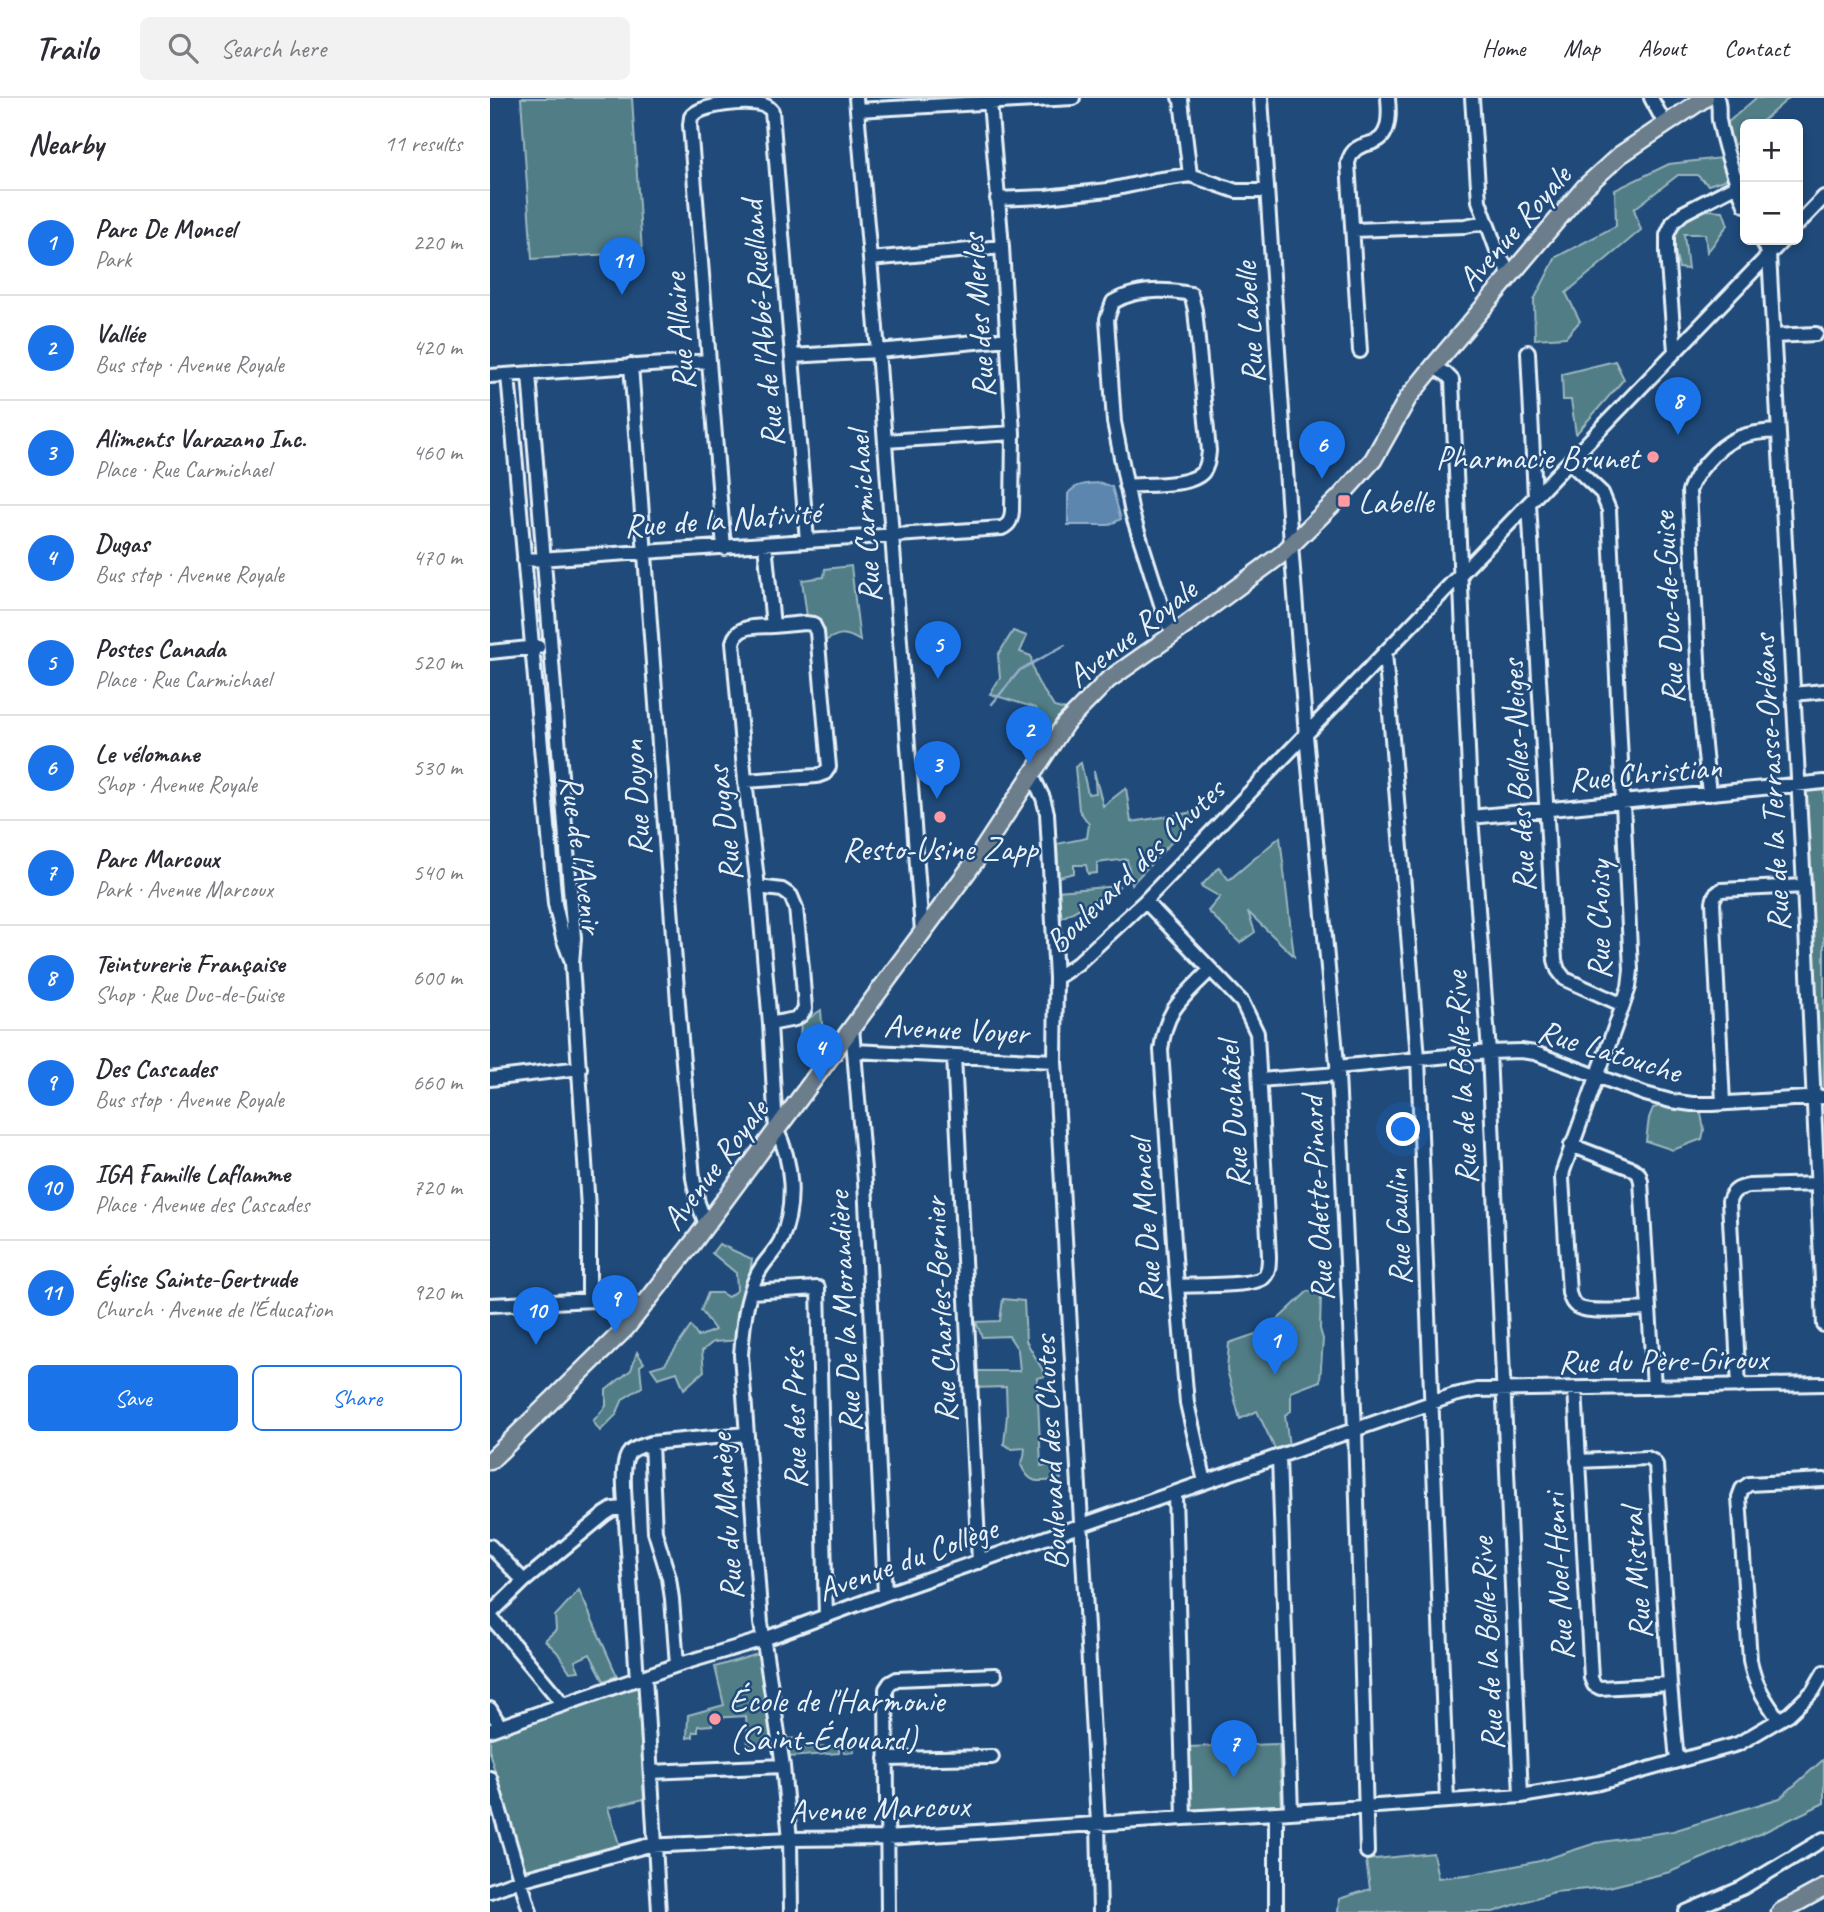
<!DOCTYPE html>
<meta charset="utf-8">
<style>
:root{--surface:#fff;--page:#f2f2f3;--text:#2b2b33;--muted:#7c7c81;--line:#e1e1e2;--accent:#1a73e8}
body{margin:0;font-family:Caveat,sans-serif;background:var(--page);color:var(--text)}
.controls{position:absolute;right:21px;top:21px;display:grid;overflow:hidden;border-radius:10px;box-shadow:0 4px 10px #0003}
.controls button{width:63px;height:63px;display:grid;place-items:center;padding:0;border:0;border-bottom:2px solid var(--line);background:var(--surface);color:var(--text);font:35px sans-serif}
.you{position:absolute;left:914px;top:1032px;width:24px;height:24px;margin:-18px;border:5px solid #fff;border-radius:50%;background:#1a73e8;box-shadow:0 0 0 10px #1a73e833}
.badge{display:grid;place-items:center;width:46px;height:46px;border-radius:50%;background:var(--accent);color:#fff;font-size:23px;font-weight:700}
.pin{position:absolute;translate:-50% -58px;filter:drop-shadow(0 2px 4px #0008)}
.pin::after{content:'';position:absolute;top:37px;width:24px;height:21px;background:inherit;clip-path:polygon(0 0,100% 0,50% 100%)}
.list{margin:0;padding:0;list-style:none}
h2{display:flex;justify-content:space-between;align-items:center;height:91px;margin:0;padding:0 28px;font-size:30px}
h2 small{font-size:23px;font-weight:400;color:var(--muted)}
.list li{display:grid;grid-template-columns:46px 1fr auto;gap:21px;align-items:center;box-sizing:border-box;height:105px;padding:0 28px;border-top:2px solid var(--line)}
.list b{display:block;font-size:26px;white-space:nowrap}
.list p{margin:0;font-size:23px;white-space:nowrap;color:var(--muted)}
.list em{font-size:23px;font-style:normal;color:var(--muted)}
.actions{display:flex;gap:14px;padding:21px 28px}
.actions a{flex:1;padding:16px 0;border:2px solid var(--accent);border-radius:10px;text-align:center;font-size:24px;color:var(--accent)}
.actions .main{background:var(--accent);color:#fff}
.icon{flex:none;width:38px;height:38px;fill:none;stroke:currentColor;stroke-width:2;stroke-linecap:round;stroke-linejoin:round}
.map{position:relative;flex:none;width:1334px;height:1814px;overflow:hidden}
header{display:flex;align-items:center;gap:42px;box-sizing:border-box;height:98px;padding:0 35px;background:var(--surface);border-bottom:2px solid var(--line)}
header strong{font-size:33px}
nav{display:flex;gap:38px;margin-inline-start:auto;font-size:24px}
.search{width:490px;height:63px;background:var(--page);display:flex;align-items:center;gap:18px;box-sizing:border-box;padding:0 24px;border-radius:10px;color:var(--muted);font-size:26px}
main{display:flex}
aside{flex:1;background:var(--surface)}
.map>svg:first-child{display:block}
.green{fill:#517d86;stroke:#9cb7bf;stroke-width:2}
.water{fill:#5d86af;stroke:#95b1cc;stroke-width:2}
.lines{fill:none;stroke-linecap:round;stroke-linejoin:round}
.stream{stroke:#95b1cc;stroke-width:2.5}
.minor-casing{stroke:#e8f1f8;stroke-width:18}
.major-casing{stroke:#e8f1f8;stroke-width:21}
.minor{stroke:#1f4a7a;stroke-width:12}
.major{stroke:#6c7d8b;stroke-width:16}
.poi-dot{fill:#ff9aa2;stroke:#1f4a7a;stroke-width:2.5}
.labels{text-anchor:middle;stroke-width:5;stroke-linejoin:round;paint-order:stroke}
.street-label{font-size:33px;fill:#e8f1f8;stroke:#1f4a7a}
.poi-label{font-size:33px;fill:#e8f1f8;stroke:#1f4a7a;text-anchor:start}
</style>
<header>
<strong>Trailo</strong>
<div class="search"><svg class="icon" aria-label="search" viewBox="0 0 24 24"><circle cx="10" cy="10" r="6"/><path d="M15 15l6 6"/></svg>Search here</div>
<nav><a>Home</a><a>Map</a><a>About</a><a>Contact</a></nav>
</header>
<main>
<aside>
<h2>Nearby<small>11 results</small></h2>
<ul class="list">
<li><span class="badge">1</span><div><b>Parc De Moncel</b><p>Park</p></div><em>220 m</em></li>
<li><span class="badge">2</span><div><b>Vallée</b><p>Bus stop · Avenue Royale</p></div><em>420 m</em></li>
<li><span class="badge">3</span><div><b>Aliments Varazano Inc.</b><p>Place · Rue Carmichael</p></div><em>460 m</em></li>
<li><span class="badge">4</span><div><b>Dugas</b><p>Bus stop · Avenue Royale</p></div><em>470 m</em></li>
<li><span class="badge">5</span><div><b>Postes Canada</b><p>Place · Rue Carmichael</p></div><em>520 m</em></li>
<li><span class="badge">6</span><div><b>Le vélomane</b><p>Shop · Avenue Royale</p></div><em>530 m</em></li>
<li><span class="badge">7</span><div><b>Parc Marcoux</b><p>Park · Avenue Marcoux</p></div><em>540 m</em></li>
<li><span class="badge">8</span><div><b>Teinturerie Française</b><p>Shop · Rue Duc-de-Guise</p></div><em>600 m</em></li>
<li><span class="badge">9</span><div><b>Des Cascades</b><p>Bus stop · Avenue Royale</p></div><em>660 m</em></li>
<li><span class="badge">10</span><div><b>IGA Famille Laflamme</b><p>Place · Avenue des Cascades</p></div><em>720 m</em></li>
<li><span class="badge">11</span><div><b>Église Sainte-Gertrude</b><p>Church · Avenue de l'Éducation</p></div><em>920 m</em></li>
</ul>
<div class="actions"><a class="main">Save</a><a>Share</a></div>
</aside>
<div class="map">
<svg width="1334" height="1814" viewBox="0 0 1334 1814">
<rect width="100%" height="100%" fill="#1f4a7a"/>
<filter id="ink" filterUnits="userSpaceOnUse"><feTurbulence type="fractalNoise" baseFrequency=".0143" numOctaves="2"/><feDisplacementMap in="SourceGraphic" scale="14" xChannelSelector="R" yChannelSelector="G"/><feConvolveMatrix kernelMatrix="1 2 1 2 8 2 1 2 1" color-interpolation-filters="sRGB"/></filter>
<g filter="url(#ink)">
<path class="green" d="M31 0H142L152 154 42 161Z
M1266 0H1299L1269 26H1255V38L1243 48 1237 25Z
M1231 60 1240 80 1218 87 1207 77H1188L1144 111 1151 132 1076 195 1090 223 1076 239 1045 241 1044 202 1066 159 1126 128 1125 92 1179 66Z
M1216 112 1233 113 1238 127C1229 136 1226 145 1217 154L1215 136H1194L1198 171 1189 170 1182 141 1195 119Z
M1125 263 1134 281 1086 336 1081 302H1073L1072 276Z
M361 468 370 543C355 534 349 534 334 544L317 519 312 482 334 479 335 471Z
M523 533 537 538 530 554 541 558C543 584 552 588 564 609L576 612 574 618 544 658 536 650 552 629 546 610 500 596 510 580 508 557Z
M591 665 598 696 606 695 604 673 613 708 636 690 641 724 711 713 642 786 637 761 607 765V775L598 776 596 767H584V775L569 779 567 746 597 740 599 726 589 712 585 669Z
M1334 684V999L1325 1000 1307 687Z
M790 739 804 858 758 814 765 834 750 845 718 813 730 799 711 788 729 769 739 782Z
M630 788 572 820 567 793Z
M331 912 333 939 342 943 322 969 309 955 311 926Z
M1175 1007 1210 1010 1214 1032 1212 1041 1183 1052 1156 1043 1159 1020 1163 1010Z
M229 1146 262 1161 250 1242 223 1244 212 1253 214 1273 194 1291 187 1274 168 1280 161 1270 175 1266 201 1228 208 1239 225 1232 211 1212 218 1195H231L238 1199 247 1192 246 1175 222 1155Z
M818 1193 831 1196 830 1231 833 1241 830 1283 801 1294V1313L795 1317 799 1348 786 1353 767 1313 750 1321 737 1272 739 1245 786 1229 784 1225Z
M513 1201 534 1203 536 1243 556 1278 547 1280 551 1368H568L571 1381C550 1383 541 1389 531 1367L534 1359 535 1350 522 1351 514 1346 517 1317 516 1289 482 1290V1273H530L528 1252 519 1238 492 1239 486 1224 510 1223Z
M147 1254 154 1265 150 1268 152 1289 133 1301 126 1317 110 1333 103 1323 116 1308V1292L141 1272Z
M89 1492 127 1578 114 1583 100 1556 85 1563 89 1573 80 1574 67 1554 55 1542 66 1532 65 1518Z
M268 1556 272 1560 280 1626V1646L258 1648 256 1618 222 1620V1627L208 1628V1634H203V1639L197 1640 198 1617 234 1607 225 1569Z
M148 1589 154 1701 118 1710 130 1749 35 1772 0 1657V1640Z
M308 1640 309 1650 348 1649 349 1647 363 1646 364 1654 354 1655 353 1651H349V1655L299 1659 297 1641Z
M789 1646 792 1710 699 1713 697 1649Z
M1334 1661V1705L1274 1734 1180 1774 1119 1789 1064 1794 1003 1814H848L849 1801 880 1791 876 1762 943 1755 948 1780 984 1776 1050 1763 1106 1745 1183 1733 1290 1700Z"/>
<path class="water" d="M611 385 622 389 631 421 619 427H578V396C585 385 599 386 611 385Z"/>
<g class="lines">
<path class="stream" d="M502 606 530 572 575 547"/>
<defs>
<path id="minor" d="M366 0 388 253 432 833
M689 0 691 2 700 77
M771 0 801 446 816 637 848 976 865 1331 877 1754
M982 0 989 103 1009 158 1020 175
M1161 0 1175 26
M1227 0C1230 8 1228 14 1229 22 1234 50 1245 81 1255 107
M367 12 583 0
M507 101 556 99 618 92 665 82 700 77 746 93H777
M1308 126 1334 99
M863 132 975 128 996 124
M1272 142 1279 156 1314 788 1334 1227
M380 161 512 149
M1283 238 1326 236
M870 253 858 65C864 39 887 52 895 34 900 24 899 11 898 0
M1185 253 1177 155V137L1183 124 1193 115 1247 87
M1038 254 1045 399
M302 258 388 253 518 241
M141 267 189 918 203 1080 208 1105 216 1126
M943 269 956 276 962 282 981 719 999 954 1031 1698
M39 276 84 840 82 865 99 1125V1201
M18 277 65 806 73 840 81 861
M0 278 219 263
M395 343 523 335
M1079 364 1112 395 1119 412 1141 872 1139 889 1133 907 1073 1073 1072 1080 1079 1195C1081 1201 1082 1206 1088 1209 1101 1216 1143 1211 1159 1211
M636 388C655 386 700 389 713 374 718 368 718 361 719 353L705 212 701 196C675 191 645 191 623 204L617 221 624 324 642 415 677 525 685 535
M1039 405 1065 862 1068 872 1075 881 1133 907
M275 446 283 528C267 529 248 526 243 544L255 683 268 789 280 926 286 1031C303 1063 306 1108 291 1142 285 1155 273 1164 267 1177 255 1202 253 1230 251 1257L271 1525 293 1668 300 1741 301 1814
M234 450 200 27 201 19C211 6 258 2 273 7 278 8 278 9 282 13L317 443
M34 462 512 430C520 426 521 422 522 413L523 335 512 149 500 4
M0 554 48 549
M895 554 928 960 957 1703
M1303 596 1334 593
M542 677 553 700 557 715 566 880 565 963 608 1725 610 1814
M255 683 327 678 335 675 339 669 327 534 323 526 315 525 283 528
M1219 696 1211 617 1199 393C1203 381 1209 373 1217 364 1238 339 1257 334 1288 333
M981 719 1334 684
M268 789 292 792 301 798 306 810 312 870 315 911 311 917 305 921 280 926
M655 803 752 904 767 935 779 1158C779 1165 779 1174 774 1179 763 1189 703 1187 687 1188
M566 880 587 866 655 803 1293 142
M362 930 375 1084 395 1496
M364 953 565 963
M464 958 489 1464
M847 969 999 954 1031 953 1045 955 1155 996 1181 1003 1202 1006H1222L1334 999
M0 981 90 970
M770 982 848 976
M1233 1005 1223 804 1225 797 1231 792 1314 788
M1081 1047 1143 1071 1149 1076 1151 1083 1164 1289
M261 1194 328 1190 336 1518
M0 1207 125 1201 139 1202 153 1208
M1249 1288 1239 1103C1243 1092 1248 1090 1259 1088L1328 1086
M1085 1290 1101 1580 1104 1587 1110 1590 1180 1586
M161 1345 165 1434 179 1480 182 1501 187 1567
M789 1359 801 1714
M1088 1363 1157 1360 1163 1363 1166 1367 1180 1586 1187 1663
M715 1384 697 1305 687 1188 671 952C676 910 692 901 720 872
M685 1396 694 1720
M135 1410 147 1581
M0 1448 34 1483
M0 1516 34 1483 115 1416 123 1411 135 1410C135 1396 130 1364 140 1354 146 1349 154 1347 161 1345L256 1336
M0 1518 73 1606
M155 1578 169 1814
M0 1611 10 1628
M1289 1622C1275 1602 1264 1586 1260 1562L1249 1399 1252 1391 1259 1386 1334 1382
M0 1632 187 1567 274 1541 395 1496 964 1297 987 1292 1334 1286
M396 1661 502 1659
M161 1674 293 1668
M0 1680 40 1814
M0 1793 30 1782 156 1748 300 1741 397 1740 694 1720 786 1715 1031 1698 1109 1685 1248 1646 1299 1616 1323 1593 1334 1574
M398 1814 396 1591 400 1585 407 1581 505 1577
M786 1814V1715
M1196 1814 1252 1790 1334 1741"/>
<path id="major" d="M0 1363 136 1230 202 1146 486 762 575 626 618 582 678 540 792 456 848 401 883 362 918 300 943 269 1095 89 1130 57 1215 0
M1290 1814 1334 1790"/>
</defs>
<use href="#minor" class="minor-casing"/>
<use href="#major" class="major-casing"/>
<use href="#minor" class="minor"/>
<use href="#major" class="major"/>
</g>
</g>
<g class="poi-dot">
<circle cx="1163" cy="359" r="7"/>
<rect x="847" y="396" width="14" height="14" rx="3.5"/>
<circle cx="450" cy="719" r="7"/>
<circle cx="225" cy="1621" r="7"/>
</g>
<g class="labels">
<g class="street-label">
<text transform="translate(1023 129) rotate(-49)" y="12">Avenue Royale</text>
<text transform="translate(487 218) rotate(-94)" y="12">Rue des Merles</text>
<text transform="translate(758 225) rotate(-94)" y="12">Rue Labelle</text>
<text transform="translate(271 226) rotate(-95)" y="12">Rue de l'Abbé-Ruelland</text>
<text transform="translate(188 234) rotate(-95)" y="12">Rue Allaire</text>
<text transform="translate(373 419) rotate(-94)" y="12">Rue Carmichael</text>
<text transform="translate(232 420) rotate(-4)" y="12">Rue de la Nativité</text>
<text transform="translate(1177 510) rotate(-93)" y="12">Rue Duc-de-Guise</text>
<text transform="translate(641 534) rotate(-38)" y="12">Avenue Royale</text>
<text transform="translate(1155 674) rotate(-5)" y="12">Rue Christian</text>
<text transform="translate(1027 678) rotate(-93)" y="12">Rue des Belles-Neiges</text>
<text transform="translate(1280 685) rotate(-93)" y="12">Rue de la Terrasse-Orléans</text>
<text transform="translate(145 700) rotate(-94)" y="12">Rue Doyon</text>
<text transform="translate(233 726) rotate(-97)" y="12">Rue Dugas</text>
<text transform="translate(93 756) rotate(82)" y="12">Rue de l'Avenir</text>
<text transform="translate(644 767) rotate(-44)" y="12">Boulevard des Chutes</text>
<text transform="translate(1108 822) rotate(-90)" y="12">Rue Choisy</text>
<text transform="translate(466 930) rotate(3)" y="12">Avenue Voyer</text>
<text transform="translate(1120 952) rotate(17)" y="12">Rue Latouche</text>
<text transform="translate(970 980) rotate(-93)" y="12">Rue de la Belle-Rive</text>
<text transform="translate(742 1017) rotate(-94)" y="12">Rue Duchâtel</text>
<text transform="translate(224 1066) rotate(-53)" y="12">Avenue Royale</text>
<text transform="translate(826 1101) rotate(-93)" y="12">Rue Odette-Pinard</text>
<text transform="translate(654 1123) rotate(-94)" y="12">Rue De Moncel</text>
<text transform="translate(907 1129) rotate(-92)" y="12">Rue Gaulin</text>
<text transform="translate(449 1212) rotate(-93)" y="12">Rue Charles-Bernier</text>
<text transform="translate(353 1214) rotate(-93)" y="12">Rue De la Morandière</text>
<text transform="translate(1173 1261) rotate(-1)" y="12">Rue du Père-Giroux</text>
<text transform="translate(303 1321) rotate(-91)" y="12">Rue des Prés</text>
<text transform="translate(559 1355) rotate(-93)" y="12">Boulevard des Chutes</text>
<text transform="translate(235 1419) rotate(-94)" y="12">Rue du Manège</text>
<text transform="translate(417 1460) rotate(-20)" y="12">Avenue du Collège</text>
<text transform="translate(1145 1476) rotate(-94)" y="12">Rue Mistral</text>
<text transform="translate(1067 1479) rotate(-93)" y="12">Rue Noel-Henri</text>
<text transform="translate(996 1546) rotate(-93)" y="12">Rue de la Belle-Rive</text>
<text transform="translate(389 1709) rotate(-2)" y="12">Avenue Marcoux</text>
</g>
<g class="poi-label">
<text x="1149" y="371" text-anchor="end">Pharmacie Brunet</text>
<text x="868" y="415">Labelle</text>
<text x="450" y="762" text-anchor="middle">Resto-Usine Zapp</text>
<text x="239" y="1614">École de l'Harmonie<tspan x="239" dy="38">(Saint-Édouard)</tspan></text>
</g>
</g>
</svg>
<div class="controls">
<button>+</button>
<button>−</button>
</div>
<div class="you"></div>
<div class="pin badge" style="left:785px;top:1277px">1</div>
<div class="pin badge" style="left:539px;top:666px">2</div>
<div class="pin badge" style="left:447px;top:701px">3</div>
<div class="pin badge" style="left:330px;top:984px">4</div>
<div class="pin badge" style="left:448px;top:581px">5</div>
<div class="pin badge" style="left:832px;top:381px">6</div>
<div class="pin badge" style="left:744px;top:1680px">7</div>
<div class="pin badge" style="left:1188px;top:337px">8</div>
<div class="pin badge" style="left:125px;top:1235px">9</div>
<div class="pin badge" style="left:46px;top:1247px">10</div>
<div class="pin badge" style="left:132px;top:197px">11</div>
</div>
</main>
